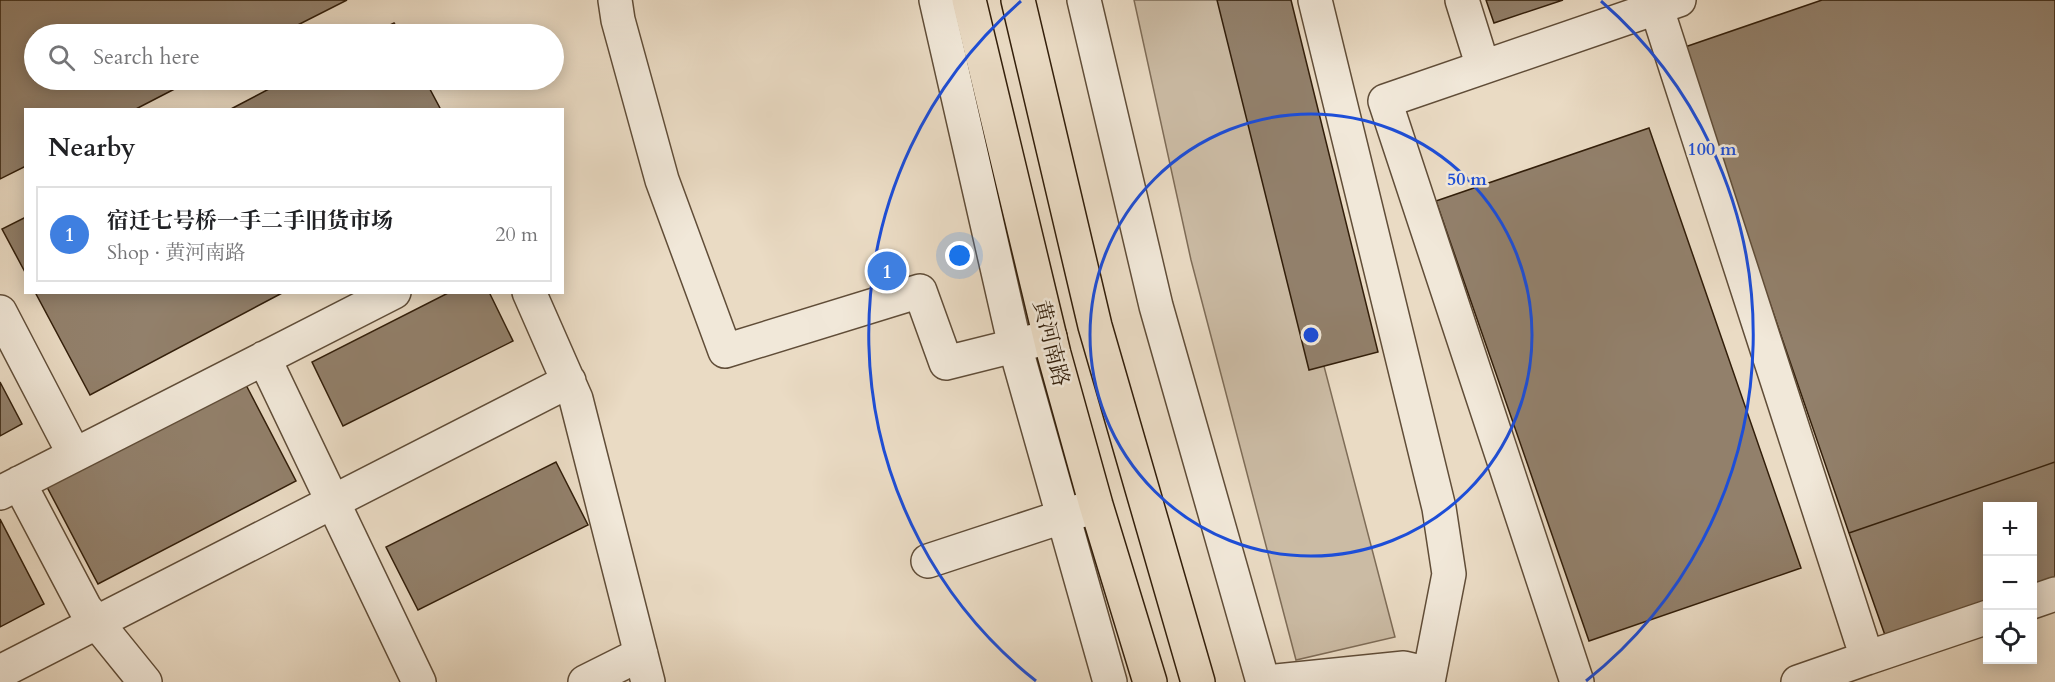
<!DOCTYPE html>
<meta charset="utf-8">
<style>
:root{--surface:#fff;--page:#f2f2f2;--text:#202124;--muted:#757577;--line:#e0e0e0;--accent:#8f2418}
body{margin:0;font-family:Cardo,"Noto Serif SC",serif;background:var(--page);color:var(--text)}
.controls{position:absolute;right:18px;bottom:18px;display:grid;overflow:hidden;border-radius:0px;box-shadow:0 3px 15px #0003}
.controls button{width:54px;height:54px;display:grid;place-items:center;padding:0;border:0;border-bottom:2px solid var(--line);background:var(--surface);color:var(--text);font:30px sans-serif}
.you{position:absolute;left:960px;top:256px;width:21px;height:21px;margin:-15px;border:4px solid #fff;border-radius:50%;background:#1a73e8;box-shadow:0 0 0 9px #1a73e833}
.badge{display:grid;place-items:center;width:39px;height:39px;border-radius:50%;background:var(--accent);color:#fff;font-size:20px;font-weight:700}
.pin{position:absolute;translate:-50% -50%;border:3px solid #fff;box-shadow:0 2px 6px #0006}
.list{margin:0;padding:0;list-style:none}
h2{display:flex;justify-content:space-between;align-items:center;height:78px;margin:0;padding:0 24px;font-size:26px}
h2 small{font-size:20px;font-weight:400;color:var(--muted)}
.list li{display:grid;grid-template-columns:39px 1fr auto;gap:18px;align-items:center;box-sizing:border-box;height:96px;margin:0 12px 12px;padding:0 12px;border:2px solid var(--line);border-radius:0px}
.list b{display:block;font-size:22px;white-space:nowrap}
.list p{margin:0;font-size:20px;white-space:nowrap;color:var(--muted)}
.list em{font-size:20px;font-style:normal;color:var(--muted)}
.icon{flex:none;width:33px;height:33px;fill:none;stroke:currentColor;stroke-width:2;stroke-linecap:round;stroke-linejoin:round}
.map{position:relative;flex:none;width:2055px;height:682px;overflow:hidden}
.search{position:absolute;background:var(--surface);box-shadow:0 3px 15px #0003;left:24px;top:24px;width:540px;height:66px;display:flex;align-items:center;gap:15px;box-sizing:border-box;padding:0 21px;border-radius:33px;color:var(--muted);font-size:22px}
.panel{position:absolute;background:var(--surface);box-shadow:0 3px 15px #0003;left:24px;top:108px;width:540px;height:186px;border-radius:0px}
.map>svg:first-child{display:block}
.green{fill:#cbbba4;stroke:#7e6c57;stroke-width:1.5}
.building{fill:#92806b;stroke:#321e0a;stroke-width:1.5}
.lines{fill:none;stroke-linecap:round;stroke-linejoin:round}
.minor-casing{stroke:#604d38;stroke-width:36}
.major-casing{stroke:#321e0a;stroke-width:36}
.minor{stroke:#f1e8d9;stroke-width:33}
.major{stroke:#eadbc4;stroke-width:33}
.ring{fill:none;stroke:#1d4ed8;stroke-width:3}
.labels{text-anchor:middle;stroke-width:5;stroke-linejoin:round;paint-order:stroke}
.street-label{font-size:22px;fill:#321e0a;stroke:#f1e8d9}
.centre{fill:#1d4ed8;stroke:#f1e8d9;stroke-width:3}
.ring-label{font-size:18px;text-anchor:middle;font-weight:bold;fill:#1d4ed8;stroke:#f1e8d9;stroke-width:5;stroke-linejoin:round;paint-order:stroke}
</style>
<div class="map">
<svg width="2055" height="682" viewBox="0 0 2055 682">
<rect width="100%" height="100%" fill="#eadbc4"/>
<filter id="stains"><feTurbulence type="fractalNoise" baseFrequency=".00333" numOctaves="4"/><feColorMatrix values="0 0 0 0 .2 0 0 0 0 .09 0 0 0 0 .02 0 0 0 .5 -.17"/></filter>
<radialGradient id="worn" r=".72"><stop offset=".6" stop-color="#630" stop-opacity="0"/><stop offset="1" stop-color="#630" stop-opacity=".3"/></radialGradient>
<path class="green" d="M1134 0H1228L1395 637 1296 660 1191 260Z"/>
<path class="building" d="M0 0H347L280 34H34V80H192L134 110H26V166L0 179Z
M1217 0H1291L1378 352 1309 370Z
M1486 0H1563L1494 23Z
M1822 0H2055V462L1849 533 1682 48Z
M394 23 401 34H372Z
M286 80H425L441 110H229Z
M1649 128 1801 568 1589 641 1436 201Z
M26 217V274L2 229Z
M35 292H284L90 395Z
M450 292H489L513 341 343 426 312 362Z
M0 382 22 424 0 436Z
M245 383 296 481 98 584 47 487Z
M556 462 588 525 418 610 386 547Z
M2055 462V580L2032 587V506H1988V603L1886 638 1849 533Z
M0 519 44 604 0 627Z"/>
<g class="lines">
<defs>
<path id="minor" d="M615 0 618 20 662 180 725 351 920 291 946 363 1050 337
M936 0 1015 346 1110 682
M1084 0 1156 306 1263 682
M1315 0 1439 508 1449 574 1428 682
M1462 0 1483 67
M1654 0 1867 658 1988 617
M529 292 576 399 648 682
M0 312 74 454
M264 358 419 682
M19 483 85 608 145 682
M0 493 394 292
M928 561 1083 510
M2032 602 2055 594
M0 672 569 381
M585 682 641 654
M1266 682 1404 668 1417 671 1428 682
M1577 682 1385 101 1679 0
M1798 682 1867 658"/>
<path id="major" d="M969 0 1054 354 1096 505 1150 682
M1018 0 1095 326 1198 682"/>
</defs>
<use href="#minor" class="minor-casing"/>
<use href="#major" class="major-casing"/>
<use href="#minor" class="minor"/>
<use href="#major" class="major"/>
</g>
<g class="ring">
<circle cx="1311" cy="335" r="221"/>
<path d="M1036 681A442 442 0 0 1 1021 1M1601 1A442 442 0 0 1 1586 681"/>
</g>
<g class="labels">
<g class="street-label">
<text transform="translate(1052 343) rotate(76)" y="8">黄河南路</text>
</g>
</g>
<circle cx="1311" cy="335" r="9" class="centre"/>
<g class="ring-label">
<text x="1712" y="155">100 m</text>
<text x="1467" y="185">50 m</text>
</g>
<rect width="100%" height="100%" filter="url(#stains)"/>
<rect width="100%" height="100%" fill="url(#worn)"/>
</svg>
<div class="controls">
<button>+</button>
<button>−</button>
<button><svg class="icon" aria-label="locate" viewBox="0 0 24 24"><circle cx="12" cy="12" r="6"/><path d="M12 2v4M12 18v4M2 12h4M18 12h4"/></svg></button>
</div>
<div class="you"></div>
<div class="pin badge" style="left:887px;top:271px;background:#3f7fe0">1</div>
<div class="search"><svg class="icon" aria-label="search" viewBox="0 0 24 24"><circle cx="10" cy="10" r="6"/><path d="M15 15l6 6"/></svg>Search here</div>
<section class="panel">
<h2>Nearby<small></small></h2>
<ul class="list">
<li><span class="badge" style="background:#3f7fe0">1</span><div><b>宿迁七号桥一手二手旧货市场</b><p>Shop · 黄河南路</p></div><em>20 m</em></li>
</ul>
</section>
</div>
